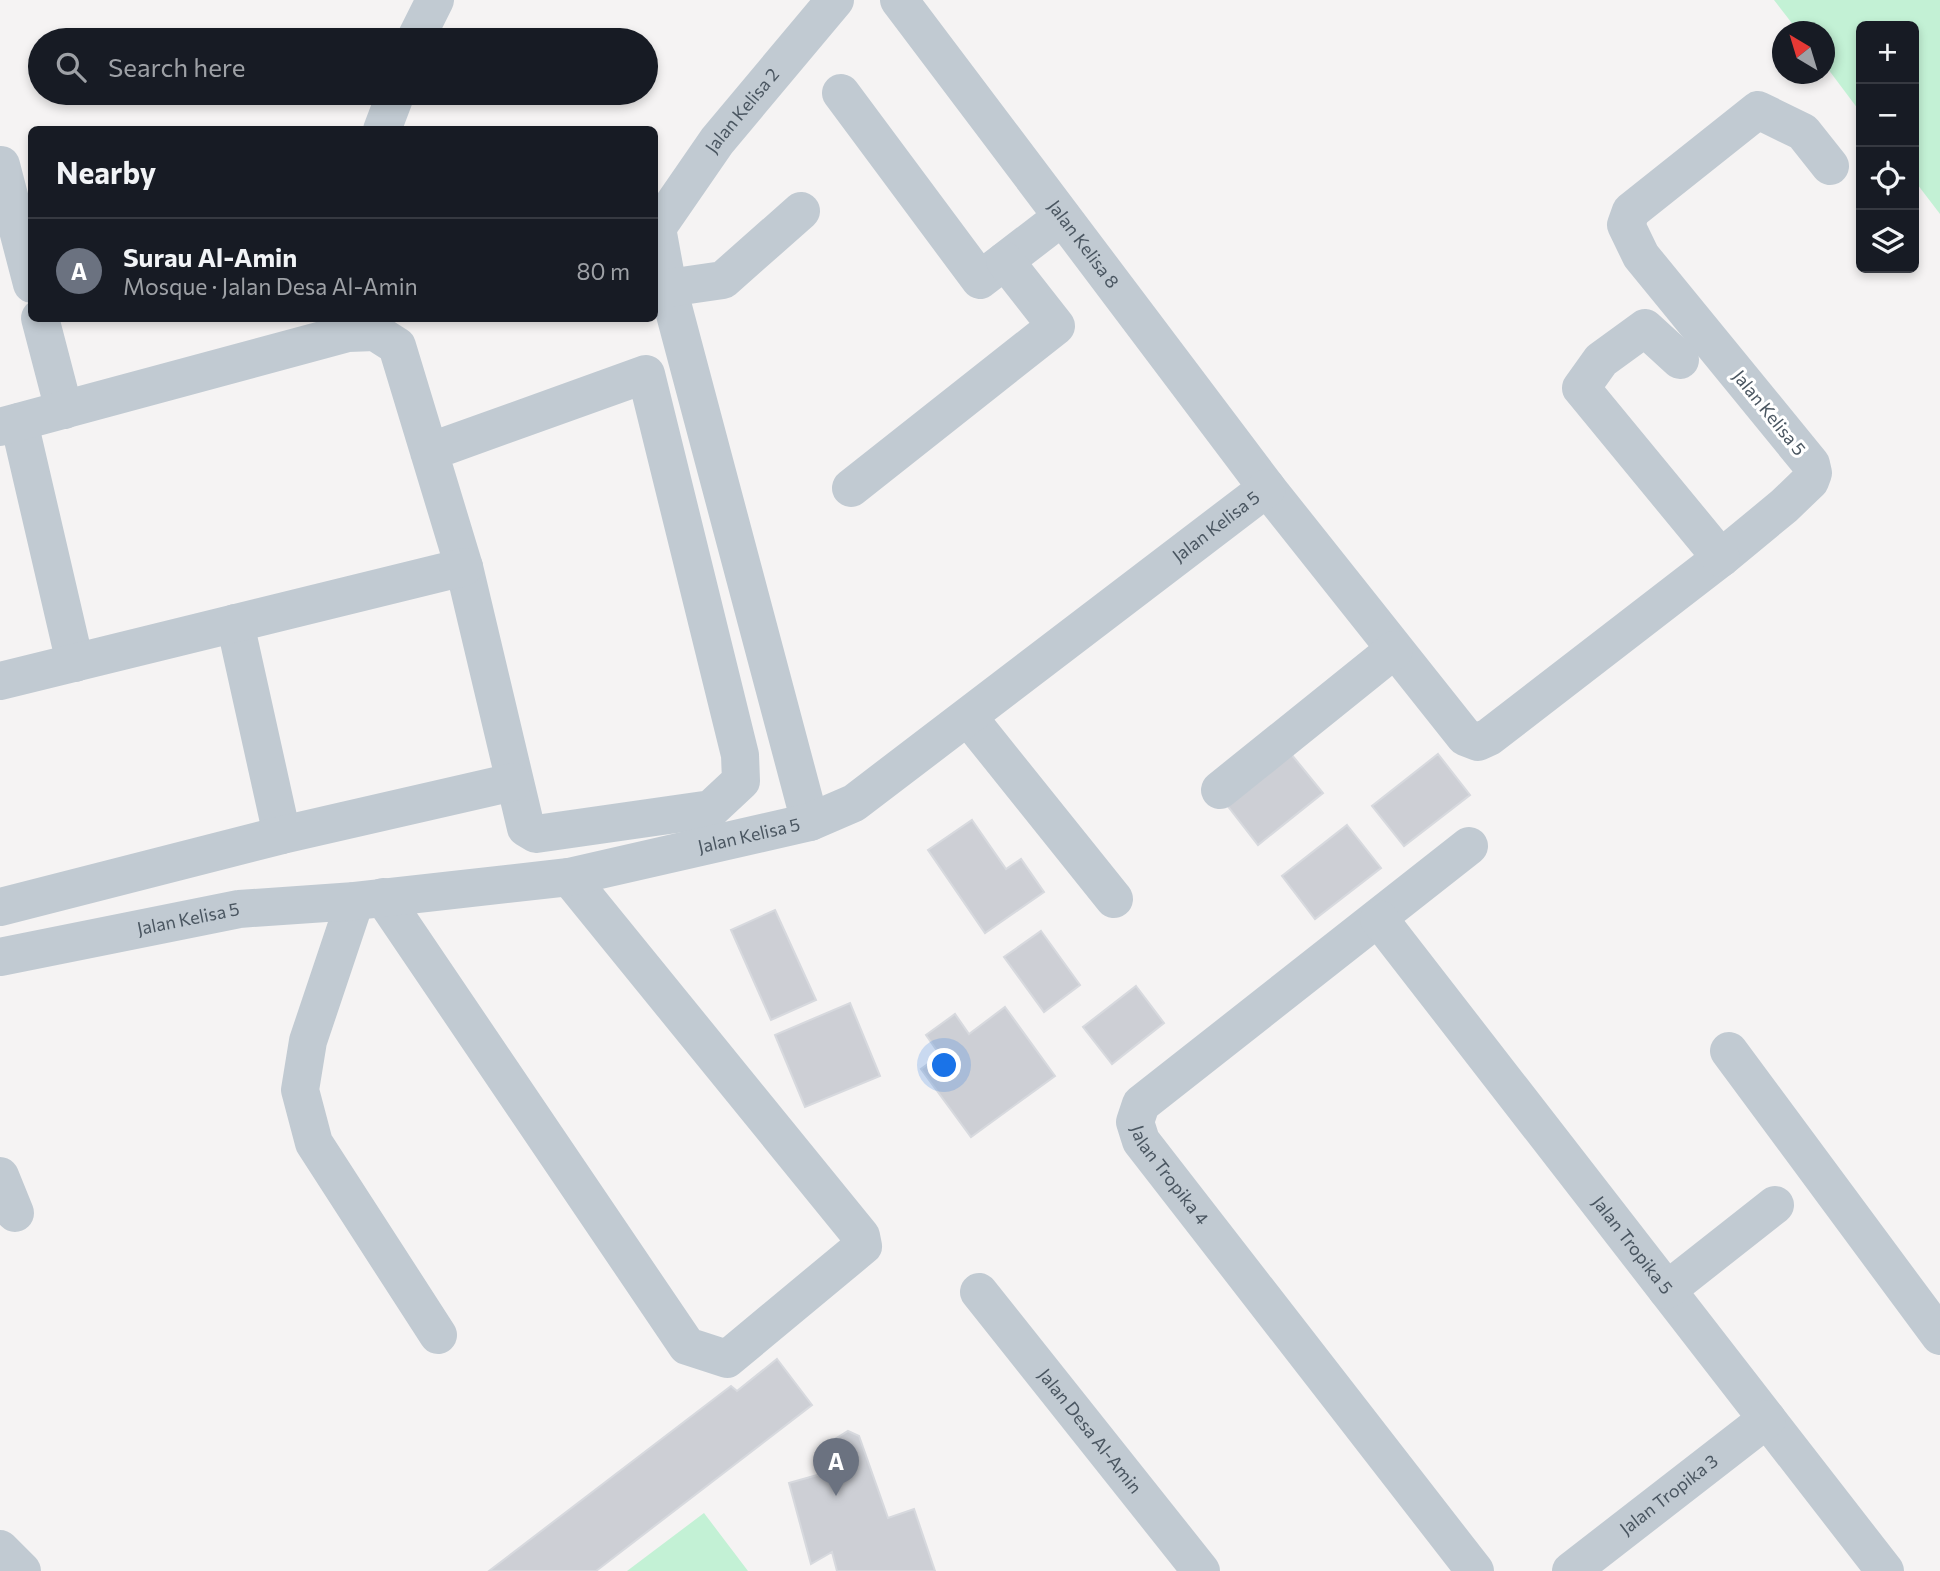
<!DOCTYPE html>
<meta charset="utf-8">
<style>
:root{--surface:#171b24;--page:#242831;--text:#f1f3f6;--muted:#9ea1a6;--line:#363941;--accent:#1a73e8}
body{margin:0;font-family:Commissioner,sans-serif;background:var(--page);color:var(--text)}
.controls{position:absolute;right:21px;top:21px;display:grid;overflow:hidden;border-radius:10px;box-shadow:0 4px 10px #0003}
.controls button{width:63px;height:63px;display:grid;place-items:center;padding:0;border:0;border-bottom:2px solid var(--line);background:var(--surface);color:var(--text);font:35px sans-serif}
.compass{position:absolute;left:1772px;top:21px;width:63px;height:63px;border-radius:50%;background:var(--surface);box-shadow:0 4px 10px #0003;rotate:322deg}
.you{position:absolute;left:945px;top:1066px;width:24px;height:24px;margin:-18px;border:5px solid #fff;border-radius:50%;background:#1a73e8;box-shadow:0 0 0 10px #1a73e833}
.badge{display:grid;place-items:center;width:46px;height:46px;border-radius:50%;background:var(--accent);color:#fff;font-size:23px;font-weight:700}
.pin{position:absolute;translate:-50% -58px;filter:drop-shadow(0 2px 4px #0008)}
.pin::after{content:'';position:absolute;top:37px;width:24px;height:21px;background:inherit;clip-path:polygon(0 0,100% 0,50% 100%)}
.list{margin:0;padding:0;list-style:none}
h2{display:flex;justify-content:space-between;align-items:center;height:91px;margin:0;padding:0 28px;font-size:30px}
h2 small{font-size:23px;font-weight:400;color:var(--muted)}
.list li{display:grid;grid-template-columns:46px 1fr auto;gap:21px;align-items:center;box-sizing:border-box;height:105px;padding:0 28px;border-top:2px solid var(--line)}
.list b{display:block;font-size:26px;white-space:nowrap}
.list p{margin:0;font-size:23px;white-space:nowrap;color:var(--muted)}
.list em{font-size:23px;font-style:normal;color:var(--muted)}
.icon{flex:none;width:38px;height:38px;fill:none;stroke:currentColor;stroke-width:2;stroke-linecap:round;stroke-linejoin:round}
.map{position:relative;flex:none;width:1940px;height:1571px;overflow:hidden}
.search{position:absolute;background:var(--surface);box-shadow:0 4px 10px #0003;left:28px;top:28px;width:630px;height:77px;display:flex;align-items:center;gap:18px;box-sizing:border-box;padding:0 24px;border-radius:38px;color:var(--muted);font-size:26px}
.panel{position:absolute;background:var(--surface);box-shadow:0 4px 10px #0003;left:28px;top:126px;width:630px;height:196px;border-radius:10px}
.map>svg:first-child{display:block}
.green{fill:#c3f1d5}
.building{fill:#cdcfd5;stroke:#d7d9de;stroke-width:2}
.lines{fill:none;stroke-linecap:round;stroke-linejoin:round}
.minor{stroke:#c1cad2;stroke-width:38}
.labels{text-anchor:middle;stroke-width:6;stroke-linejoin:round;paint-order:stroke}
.street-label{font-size:18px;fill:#4a5661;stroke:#fff}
</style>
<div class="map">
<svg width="1940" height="1571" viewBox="0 0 1940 1571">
<rect width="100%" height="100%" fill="#f5f3f3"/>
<path class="green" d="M1774 0H1940V214L1914 180V26H1861V113L1825 65V32L1798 31Z
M704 1513 748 1571H627Z"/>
<path class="building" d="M1287 749 1323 793 1258 845 1223 800Z
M1438 754 1470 795 1404 846 1372 806Z
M972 820 1006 869 1021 859 1044 892 985 933 928 850Z
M1347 825 1381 868 1315 919 1282 876Z
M775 910 816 1000 771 1020 731 930Z
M1041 931 1080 985 1044 1012 1004 957Z
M1136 986 1164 1023 1112 1064 1083 1027Z
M850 1003 880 1076 805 1107 775 1035Z
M1005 1007 1055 1076 971 1137 921 1069 940 1055 926 1035 955 1014 969 1034Z
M777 1359 812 1405 596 1571H489L731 1386 737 1391Z
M848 1431 859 1436 888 1518 914 1509 935 1571H837L832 1552 811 1564 789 1483 835 1470 827 1444Z"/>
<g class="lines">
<g class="minor">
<path id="s1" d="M899 0 1267 488 1465 737 1478 742 1489 737 1721 558 1784 506 1810 481 1813 473 1811 464 1641 256 1626 225 1631 211 1758 110 1803 132 1830 166"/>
<path d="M415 40 435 0"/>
<path d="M841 93 980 280 1062 217"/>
<path d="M382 130 396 93"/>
<path d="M1 165 32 284"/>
<path d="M657 228 668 288 810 822"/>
<path id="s2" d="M657 228 717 141 835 0"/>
<path d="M668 288 723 280 801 211"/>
<path d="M40 318 64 410"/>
<path d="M1680 360 1645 328 1601 360 1581 388 1721 558"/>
<path d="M19 422 75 663"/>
<path d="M0 427 348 333 375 332 397 346 464 567 526 828 536 834 711 809 741 781 740 755 646 374 429 452"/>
<path d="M851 488 1056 326 1005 261"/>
<path d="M235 623 282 835"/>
<path d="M0 681 464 567"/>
<path d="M968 717 1114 899"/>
<path d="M1220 790 1394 650"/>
<path id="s3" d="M1469 846 1141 1104 1135 1122 1141 1141 1475 1571"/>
<path d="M383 897 687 1346 727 1359 863 1246 861 1236 569 877"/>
<path d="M355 901 308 1041 300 1090 314 1143 438 1335"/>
<path d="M0 907 282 835 513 782"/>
<path id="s4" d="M1379 919 1885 1571"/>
<path id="s5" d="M0 957 239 909 355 901 569 877 810 822 854 803 1267 488"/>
<path d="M1729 1051 1940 1336"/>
<path d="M0 1176 15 1213"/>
<path d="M1667 1290 1775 1205"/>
<path id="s6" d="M979 1292 1201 1571"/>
<path d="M0 1549 22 1571"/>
<path id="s7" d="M1571 1571 1767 1419"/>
</g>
</g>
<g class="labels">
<g class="street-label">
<text dy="6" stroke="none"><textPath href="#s2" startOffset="145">Jalan Kelisa 2</textPath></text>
<text dy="6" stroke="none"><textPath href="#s1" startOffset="306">Jalan Kelisa 8</textPath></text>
<text transform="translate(1769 413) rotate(51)" y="6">Jalan Kelisa 5</text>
<text dy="6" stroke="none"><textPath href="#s5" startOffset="1326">Jalan Kelisa 5</textPath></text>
<text dy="6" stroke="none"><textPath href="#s5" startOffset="760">Jalan Kelisa 5</textPath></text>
<text dy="6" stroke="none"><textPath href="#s5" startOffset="192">Jalan Kelisa 5</textPath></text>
<text dy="6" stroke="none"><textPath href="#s3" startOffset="500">Jalan Tropika 4</textPath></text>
<text dy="6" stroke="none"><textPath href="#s4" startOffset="413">Jalan Tropika 5</textPath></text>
<text dy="6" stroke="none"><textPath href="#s6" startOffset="178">Jalan Desa Al-Amin</textPath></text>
<text dy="6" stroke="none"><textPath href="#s7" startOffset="124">Jalan Tropika 3</textPath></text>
</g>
</g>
</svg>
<div class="controls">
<button>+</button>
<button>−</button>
<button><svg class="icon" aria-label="locate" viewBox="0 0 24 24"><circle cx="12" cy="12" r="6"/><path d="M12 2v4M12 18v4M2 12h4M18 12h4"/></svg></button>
<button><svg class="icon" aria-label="layers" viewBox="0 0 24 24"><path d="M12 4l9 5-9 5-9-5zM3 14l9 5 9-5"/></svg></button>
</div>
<svg class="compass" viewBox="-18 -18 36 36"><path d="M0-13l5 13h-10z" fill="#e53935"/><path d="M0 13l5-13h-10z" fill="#9ea1a6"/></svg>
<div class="you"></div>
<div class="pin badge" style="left:836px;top:1496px;background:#6b7280">A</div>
<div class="search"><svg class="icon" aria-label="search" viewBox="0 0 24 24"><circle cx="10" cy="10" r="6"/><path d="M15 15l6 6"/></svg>Search here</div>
<section class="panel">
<h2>Nearby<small></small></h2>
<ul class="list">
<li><span class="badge" style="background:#6b7280">A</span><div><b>Surau Al-Amin</b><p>Mosque · Jalan Desa Al-Amin</p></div><em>80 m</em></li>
</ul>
</section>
</div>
